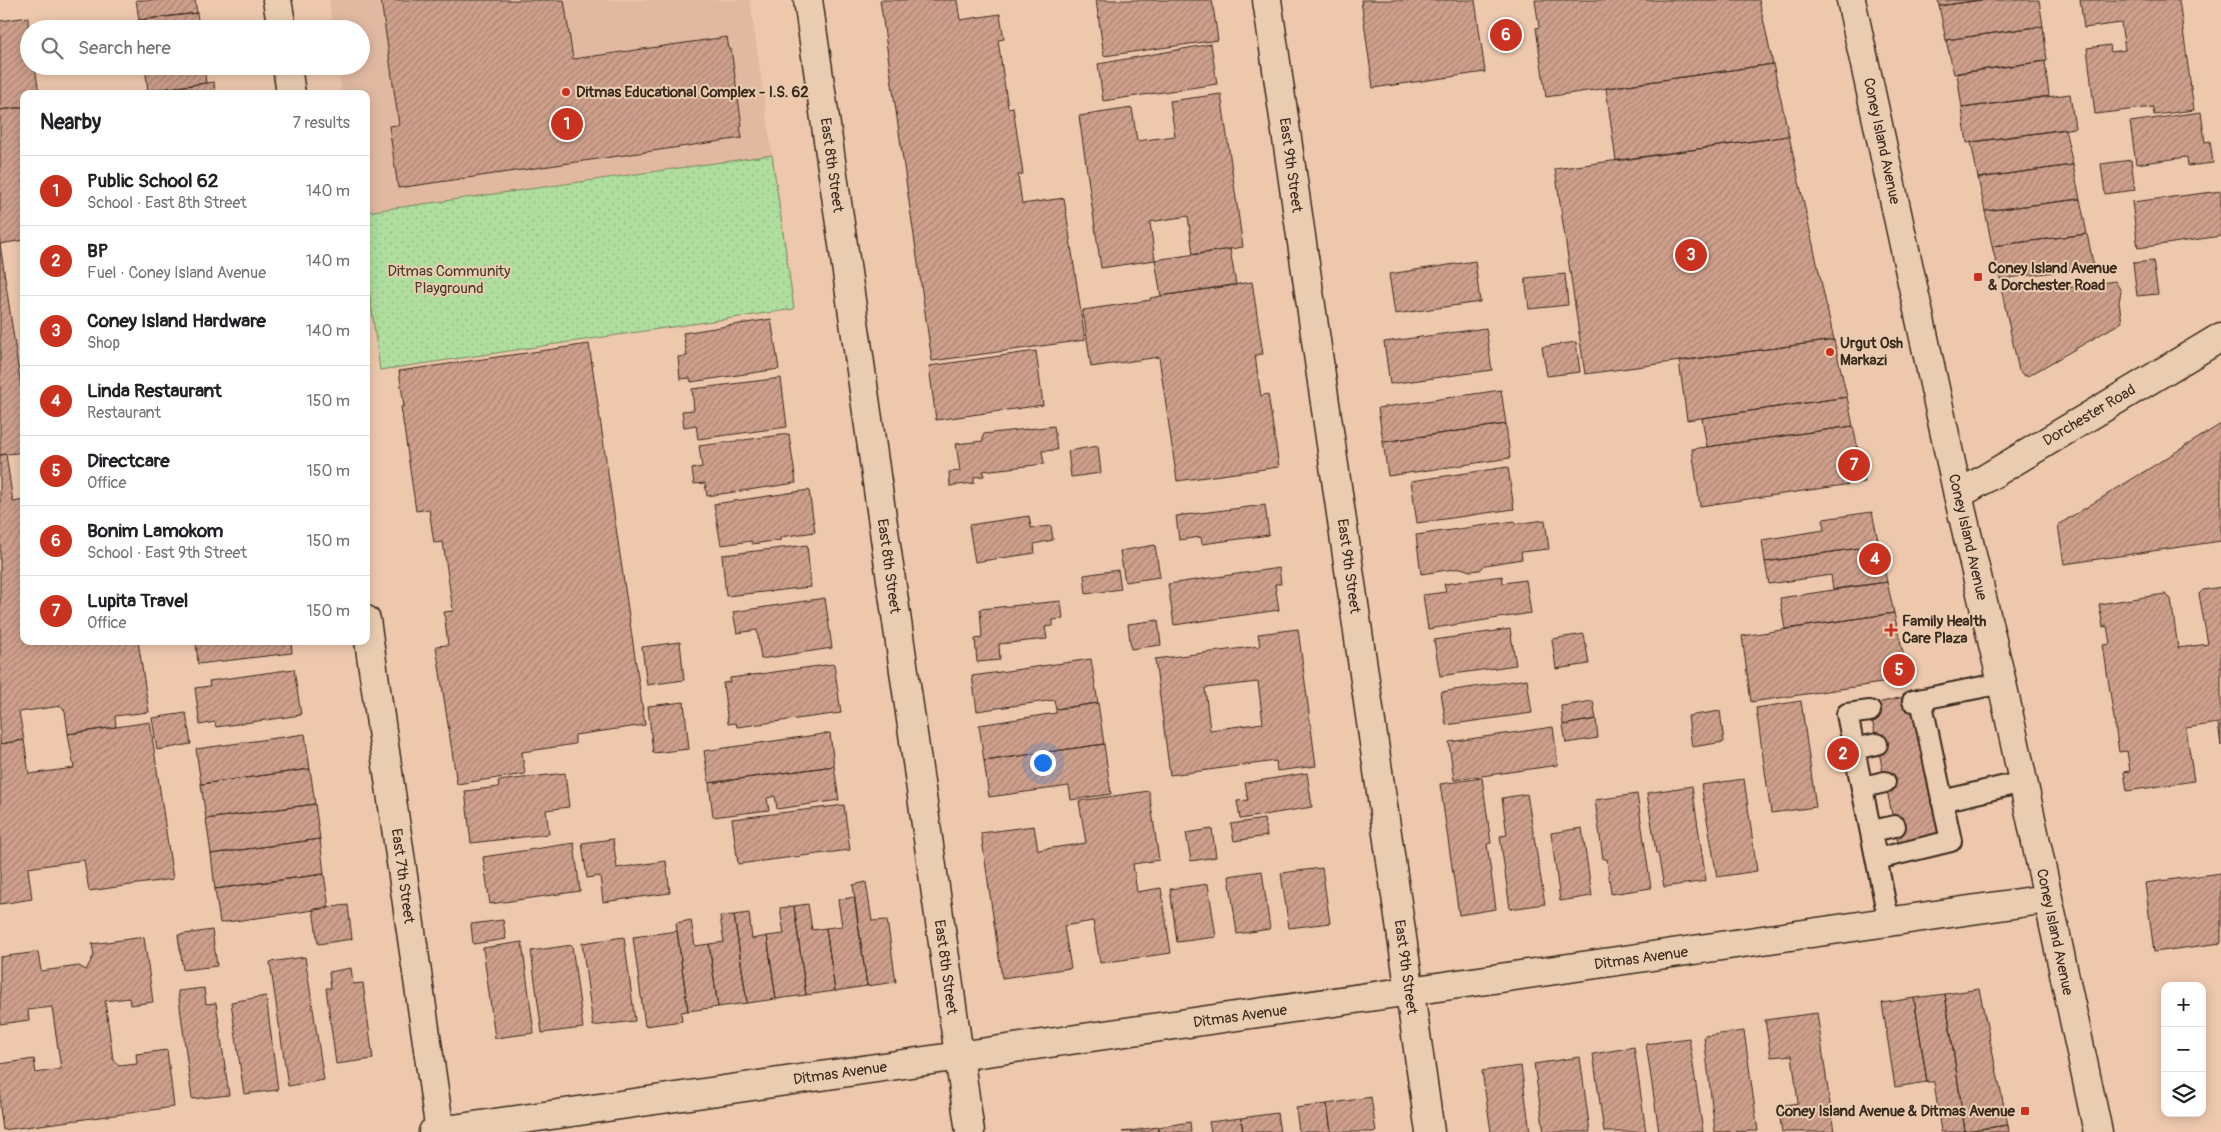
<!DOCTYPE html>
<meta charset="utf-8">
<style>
:root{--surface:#fff;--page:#f2f2f2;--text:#202124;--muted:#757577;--line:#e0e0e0;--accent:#c8321e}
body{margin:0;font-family:Pangolin,sans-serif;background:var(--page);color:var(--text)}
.controls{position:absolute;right:15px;bottom:15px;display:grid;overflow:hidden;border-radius:10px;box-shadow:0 2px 12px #0003}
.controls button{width:45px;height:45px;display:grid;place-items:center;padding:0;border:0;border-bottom:1px solid var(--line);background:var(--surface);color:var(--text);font:25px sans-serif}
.you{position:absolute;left:1042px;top:762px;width:18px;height:18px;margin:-12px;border:4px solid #fff;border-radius:50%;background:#1a73e8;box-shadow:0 0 0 8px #1a73e833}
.badge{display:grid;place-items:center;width:32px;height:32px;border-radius:50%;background:var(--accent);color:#fff;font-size:16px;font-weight:700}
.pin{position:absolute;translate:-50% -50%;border:2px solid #fff;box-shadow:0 1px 5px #0006}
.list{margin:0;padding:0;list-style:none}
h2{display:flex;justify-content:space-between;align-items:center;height:65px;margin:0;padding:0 20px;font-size:21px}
h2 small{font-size:16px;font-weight:400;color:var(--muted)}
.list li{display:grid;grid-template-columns:32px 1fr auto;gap:15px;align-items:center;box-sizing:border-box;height:70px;padding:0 20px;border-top:1px solid var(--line)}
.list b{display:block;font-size:19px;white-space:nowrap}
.list p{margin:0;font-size:16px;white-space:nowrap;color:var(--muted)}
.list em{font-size:16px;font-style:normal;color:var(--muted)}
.icon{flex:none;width:28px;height:28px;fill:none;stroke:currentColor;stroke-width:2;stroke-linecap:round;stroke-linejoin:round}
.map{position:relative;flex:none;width:2221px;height:1132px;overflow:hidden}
.search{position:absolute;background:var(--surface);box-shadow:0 2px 12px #0003;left:20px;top:20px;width:350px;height:55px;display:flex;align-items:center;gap:12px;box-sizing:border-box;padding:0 18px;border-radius:28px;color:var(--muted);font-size:19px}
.panel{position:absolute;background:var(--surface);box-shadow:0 2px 12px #0003;left:20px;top:90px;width:350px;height:555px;border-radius:10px}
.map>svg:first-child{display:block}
.built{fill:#e1b9a0}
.park{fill:url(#park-dots);stroke:#75845e}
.building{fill:url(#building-hatch);stroke:#3b2a1e;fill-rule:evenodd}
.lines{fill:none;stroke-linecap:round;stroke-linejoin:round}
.service-casing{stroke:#3b2a1e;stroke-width:24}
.minor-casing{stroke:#3b2a1e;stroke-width:31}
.secondary-casing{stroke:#3b2a1e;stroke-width:31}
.service{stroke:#eacdb0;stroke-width:20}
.minor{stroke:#eacdb0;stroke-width:28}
.secondary{stroke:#eacdb0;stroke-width:28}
.poi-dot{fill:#c8321e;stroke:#eacdb0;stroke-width:2}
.labels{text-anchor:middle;stroke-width:4;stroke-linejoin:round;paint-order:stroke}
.poi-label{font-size:15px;font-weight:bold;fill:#3b2a1e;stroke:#eacdb0;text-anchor:start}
.street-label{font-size:15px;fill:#3b2a1e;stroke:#eacdb0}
.park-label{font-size:15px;fill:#473c2b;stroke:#eacdb0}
</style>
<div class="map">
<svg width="2221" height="1132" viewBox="0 0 2221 1132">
<defs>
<pattern id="park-dots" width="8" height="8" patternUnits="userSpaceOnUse" patternTransform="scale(1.25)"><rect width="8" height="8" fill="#afde9e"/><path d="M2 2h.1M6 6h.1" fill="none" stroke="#97bf88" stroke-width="1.8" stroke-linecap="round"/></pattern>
<pattern id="building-hatch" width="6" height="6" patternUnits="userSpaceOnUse" patternTransform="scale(1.25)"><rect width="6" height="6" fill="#cfa08c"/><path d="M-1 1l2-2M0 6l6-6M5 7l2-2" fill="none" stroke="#a98372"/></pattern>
</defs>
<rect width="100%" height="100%" fill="#edc8ad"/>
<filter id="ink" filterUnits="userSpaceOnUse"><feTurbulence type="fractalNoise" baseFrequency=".02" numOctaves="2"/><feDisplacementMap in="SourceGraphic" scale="10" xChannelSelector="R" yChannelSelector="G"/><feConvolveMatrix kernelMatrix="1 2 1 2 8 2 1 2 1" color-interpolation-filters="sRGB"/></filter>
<g filter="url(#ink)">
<path class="built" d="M329 0H750L772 155 366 212V94H342L338 66H361V29H333Z"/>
<path class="park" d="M772 155 794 309 380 370 366 267V212Z"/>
<path class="building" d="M136 0H195L197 13 139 20Z
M381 0H564L573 59 727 37 729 49H731L742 126H740L742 138 398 188 389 126 399 125Z
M880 0H957L960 20 1000 14 1004 39 998 40 1008 108 1013 107 1023 174 1018 175 1022 204 1064 198 1085 340 932 361Z
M1096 0H1212L1218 40 1104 56Z
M1361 0H1475L1485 72 1373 88Z
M1535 0H1759L1773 64 1546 97 1536 28 1539 27Z
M1938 0H1981L1939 6Z
M1981 0H2039L2043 26 1946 40 1939 6Z
M2080 0H2179L2194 110 2154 115 2153 107 2095 114 2087 48 2110 45 2111 52 2125 50 2121 23 2084 28Z
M197 13 199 29H140L139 20Z
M28 17 29 66H35L39 94H24V107L0 110V21Z
M2043 26 2047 61 1954 74 1946 40Z
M1211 44 1217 84 1103 101 1098 64Z
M2045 61 2049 96 1962 108 1957 73Z
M1773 64 1789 136 1616 161 1606 88Z
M145 66H204L206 83 148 91Z
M214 82 215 94H147L146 91Z
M1221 94 1243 247 1193 255 1188 216 1150 222 1155 260 1101 268 1079 116 1132 108 1137 141 1175 136 1170 101Z
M2070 94 2075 128 1967 143 1962 108Z
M24 107V240L0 244V110Z
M2201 112 2205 142 2210 141 2213 163 2188 166 2187 157 2136 164 2130 122Z
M2065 129 2073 165 1978 178 1971 142Z
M1789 136 1834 340 1585 374 1555 169Z
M2131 160 2135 190 2105 194 2101 164Z
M2073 165 2080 199 1985 211 1978 178Z
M2221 191V236L2138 248 2132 202Z
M2080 199 2087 234 1992 246 1985 211Z
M2087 234 2094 267 2000 279 1992 246Z
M0 244 24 407V452L0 455Z
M1230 249 1236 285 1161 296 1155 260Z
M1475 261 1480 302 1395 314 1389 274Z
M2153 261 2158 294 2137 296 2133 263Z
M1565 274 1568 305 1529 309 1525 278Z
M2051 281 2052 290 2115 281 2121 291 2119 302 2122 322 2030 375 2025 376 2019 371 2001 288Z
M1252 282 1263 354 1255 355 1257 370 1261 396 1268 394 1279 467 1177 481 1159 357 1091 367 1083 310 1151 300 1150 298 1161 296Z
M771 319 779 369 691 382 690 378 680 379 678 357 687 356 683 333Z
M1486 328 1492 370 1390 384 1384 342Z
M1834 340 1847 397 1687 420 1679 361Z
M1576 342 1580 372 1547 376 1542 347Z
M589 344 645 725 575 735V744L522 752 525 774 457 784 436 646 448 645 444 612 453 611 443 542 434 543 429 509 416 511 401 407 404 406 399 371Z
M1036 351 1043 405 936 420 929 366Z
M781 378 787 427 698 439 696 425 684 427 682 411 694 410 692 389Z
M1501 390 1506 424 1383 442 1378 408Z
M1847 397 1853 426 1707 447 1702 418Z
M1506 424 1510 458 1388 476 1383 442Z
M2221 424V541L2064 564 2058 525Z
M1054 426 1057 450 1042 451 1044 464 983 471 984 476 974 477V483L950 486 949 472 960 471 956 444 983 441V434Z
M1853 426 1865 482 1700 506 1692 449Z
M789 434 796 483 707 496 705 483 694 484 692 469 702 467 699 446Z
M1098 446 1101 473 1071 477 1068 451Z
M6 454 13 502 24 500V641H138L149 712 115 716 116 727 68 734 65 711 61 706 19 712 24 740 0 744V455Z
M1508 467 1514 509 1417 523 1411 481Z
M809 490 815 532 780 537 781 540 752 544V541L721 545 714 504Z
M1265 505 1269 535 1202 544 1201 537 1179 540 1176 516Z
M1872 512 1879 545 1765 562 1762 540 1824 530 1823 519Z
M1029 516 1031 528 1051 526 1053 540 1034 544 1035 553 975 562 969 525Z
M1545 520 1549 549 1521 552 1522 559 1485 565 1480 570 1470 571 1461 568 1421 574 1416 535 1515 521V524Z
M807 545 811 587 726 596 722 555Z
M1155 545 1160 577 1125 582 1120 551Z
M1879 545 1887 582 1833 589 1831 575 1769 584 1765 562Z
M1279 568 1281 584H1275L1279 610 1174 625 1168 584Z
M1118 570 1121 589 1086 594 1084 575Z
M1502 576 1503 583 1526 580 1531 613 1428 629 1423 595 1446 592 1444 584Z
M1887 582 1894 613 1785 629 1780 598Z
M2221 587V746L2218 723 2186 728 2194 781 2127 791 2124 772 2130 771 2127 751 2119 752 2103 645 2110 644 2107 626 2103 627 2099 604 2165 594 2171 599 2178 648 2208 644 2199 594 2203 590Z
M825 598 832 648 761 659 757 630 737 633 733 612Z
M1061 601 1063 619 1053 620V626L1045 627 1047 639 999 644 1000 660 977 662 975 639 982 638 980 609Z
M1894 613 1909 679 1751 702 1742 636Z
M1158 620 1161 645 1131 649 1128 624Z
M1298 629 1316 766 1277 771 1276 761 1170 775 1155 659 1260 646 1258 634ZM1258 682 1263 723 1210 730 1205 688Z
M1510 629 1516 665 1440 676 1434 640Z
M1584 634 1589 664 1556 669 1552 639Z
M196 641H291L292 653 198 664Z
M680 642 684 680 647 685 642 647Z
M1091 659 1098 703 1056 709 1054 700 977 711 972 676Z
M834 664 841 713 737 727 736 723 728 724 723 683 730 682V678Z
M294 669 301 715 216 727 215 722 200 725 195 688 210 686 209 681Z
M1527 679 1532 713 1446 725 1441 692Z
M1912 695 1939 834 1898 843 1869 705Z
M1593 701 1596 719 1563 725 1561 706Z
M1801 701 1816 807 1771 813 1756 708Z
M684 702 689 749 653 753 648 706Z
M1098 703 1104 744 984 761 979 725 1056 713V709Z
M1720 711 1724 742 1692 747 1688 716Z
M186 713 191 744 157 750 152 718Z
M1596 719 1598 738 1566 743 1563 725Z
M150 722 173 879 89 891 84 860 28 868 32 899 0 904V744L24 740 29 774 74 768 68 734Z
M1553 727 1558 765 1454 780 1449 742Z
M830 733 834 766 709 783 704 751Z
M305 734 310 769 201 784 196 749Z
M1104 744 1111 794 1071 800 1069 786 989 797 984 761Z
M834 766 839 800 777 809 775 796 767 798 769 810 713 817 709 783Z
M310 769 315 804 206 819 201 784Z
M565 773 569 807 546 810 549 834 471 843 465 791 499 787 498 781Z
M1307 773 1312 807 1240 819 1237 801 1248 800 1245 783Z
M1482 778 1491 843 1487 844 1496 909 1459 915 1440 784Z
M1744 779 1757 871 1717 877 1701 785Z
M1692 786 1706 881 1664 887 1658 853H1656L1647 793Z
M1149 791 1159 860 1133 864 1137 892 1161 888 1171 953 1100 963 1093 921 1064 926 1071 968 1002 978 981 833 1034 826 1038 850 1086 843 1079 801Z
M1527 794 1545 904 1510 909 1500 836 1507 835 1502 798Z
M1637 794 1651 888 1611 894 1607 859H1603L1595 800Z
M315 804 320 839 211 854 206 819Z
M844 805 850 850 738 864 732 819Z
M1264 819 1267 836 1234 841 1231 824Z
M1582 828 1592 896 1560 901 1551 833Z
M1212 829 1216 857 1191 861 1186 833Z
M320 839 324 874 215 889 211 854Z
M613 839 617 868 666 861 670 893 603 902 600 876 587 878 582 843Z
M574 843 580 891 490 904 483 857Z
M1322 868 1330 923 1289 928 1281 873Z
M1262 871 1270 929 1237 934 1229 876Z
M2221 873V943L2154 952 2145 883Z
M324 874 329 908 220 923 215 889Z
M866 882 872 921 887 920 896 982 867 986 853 885Z
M1208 884 1216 937 1177 942 1170 889Z
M854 897 867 986 835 991 826 928 842 926 838 900Z
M808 904 812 930 826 928 835 991 806 995 794 906Z
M348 905 352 939 318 944 313 909Z
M794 906 806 995 776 999 767 936 784 934 780 908Z
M749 913 752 939 767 936 776 999 747 1003 734 915Z
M734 915 747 1003 718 1007 709 944 724 942 720 916Z
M503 920 506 939 473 944 471 924Z
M691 920 695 946 709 944 718 1007 688 1011 676 923Z
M212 930 217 966 183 970 178 935Z
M677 931 688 1011 681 1012 682 1021 645 1026 633 937Z
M144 937 153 1002 130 1005 129 998 105 1001 113 1059 119 1066 137 1064 136 1054 167 1050 174 1107 3 1130 0 1108V1064L34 1059 36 1073 61 1069 52 1007 28 1010 29 1020 0 1024V957L38 952 41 971 79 966 86 970 94 955 92 944Z
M624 937 635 1021 593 1026 582 943Z
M522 942 534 1033 495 1038 483 948Z
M572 945 583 1028 542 1033 531 951Z
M305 957 324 1080 288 1086 270 962Z
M351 968 353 984 363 983 373 1059 336 1064 326 988H331L329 972Z
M204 988 206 1004 216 1003 229 1095 192 1099 178 991Z
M1979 989 2008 1125 1965 1131 1945 994Z
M1945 994 1965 1131 1959 1132H1941L1934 1082H1927L1914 998Z
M266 996 278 1090 244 1094 231 1002Z
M1914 998 1927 1082 1895 1087 1882 1003Z
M1817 1013 1834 1132H1782L1778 1106 1798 1103 1792 1055 1771 1057 1765 1020Z
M1744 1031 1758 1131 1715 1132 1704 1036Z
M1689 1038 1703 1132H1659L1646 1044Z
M1634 1047 1646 1132H1604L1593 1054Z
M1580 1057 1590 1132H1544L1534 1064Z
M1521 1066 1530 1132H1491L1482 1071Z
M1371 1097 1376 1132H1331L1327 1104Z
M1327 1104 1331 1132H1299L1296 1108Z
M1277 1113 1280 1132H1243L1241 1118Z
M1241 1118 1243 1132H1211L1209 1122Z
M1190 1122 1191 1132H1158V1127Z
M2008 1125 2009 1132H1959L1965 1131Z
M1158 1127V1132H1122Z"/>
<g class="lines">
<defs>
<path id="service" d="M1913 701 2002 683
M1870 711 1847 714 1889 922
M1854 749 1877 744
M1863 787 1885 782
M1942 801 2023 782
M1872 831 1895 826
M1877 859 1951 841 1921 700"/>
<path id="minor" d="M277 0 282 29
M808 0 970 1132
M1267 0 1430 1132
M287 66 291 94
M1958 495 2221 337
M366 620 440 1132
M433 1132 2047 899"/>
<path id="secondary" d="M1851 0 1958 495 2002 683 2098 1132"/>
</defs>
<use href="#service" class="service-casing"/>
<use href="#minor" class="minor-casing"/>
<use href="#secondary" class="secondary-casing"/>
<use href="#service" class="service"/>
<use href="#minor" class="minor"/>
<use href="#secondary" class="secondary"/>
</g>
</g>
<g class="poi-dot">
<circle cx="566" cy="92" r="5"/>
<rect x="1973" y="272" width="10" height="10" rx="2.5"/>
<circle cx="1830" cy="352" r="5"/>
<path d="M1888.5 622.5h5v5h5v5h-5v5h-5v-5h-5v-5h5z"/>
<rect x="2020" y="1106" width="10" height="10" rx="2.5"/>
</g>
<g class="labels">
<g class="poi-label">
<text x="576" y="97">Ditmas Educational Complex - I.S. 62</text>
<text x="1988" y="273">Coney Island Avenue<tspan x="1988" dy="17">&amp; Dorchester Road</tspan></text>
<text x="1840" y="348">Urgut Osh<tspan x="1840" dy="17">Markazi</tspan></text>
<text x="1902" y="626">Family Health<tspan x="1902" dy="17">Care Plaza</tspan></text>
<text x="2015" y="1116" text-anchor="end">Coney Island Avenue &amp; Ditmas Avenue</text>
</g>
<g class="street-label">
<text transform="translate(1882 141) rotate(78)" y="5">Coney Island Avenue</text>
<text transform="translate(832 165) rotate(82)" y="5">East 8th Street</text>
<text transform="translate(1291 165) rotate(82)" y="5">East 9th Street</text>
<text transform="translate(2089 415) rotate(-31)" y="5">Dorchester Road</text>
<text transform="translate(1968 537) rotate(77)" y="5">Coney Island Avenue</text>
<text transform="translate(889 566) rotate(82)" y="5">East 8th Street</text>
<text transform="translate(1349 566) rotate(82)" y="5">East 9th Street</text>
<text transform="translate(403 876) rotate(82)" y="5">East 7th Street</text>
<text transform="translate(2055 932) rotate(78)" y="5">Coney Island Avenue</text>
<text transform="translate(1641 958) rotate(-8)" y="5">Ditmas Avenue</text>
<text transform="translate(946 967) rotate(82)" y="5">East 8th Street</text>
<text transform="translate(1406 967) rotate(82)" y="5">East 9th Street</text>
<text transform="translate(1240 1016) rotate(-8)" y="5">Ditmas Avenue</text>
<text transform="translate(840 1073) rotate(-8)" y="5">Ditmas Avenue</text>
</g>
<g class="park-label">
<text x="449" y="276">Ditmas Community<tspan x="449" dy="17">Playground</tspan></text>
</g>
</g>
</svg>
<div class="controls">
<button>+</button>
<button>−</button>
<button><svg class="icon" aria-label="layers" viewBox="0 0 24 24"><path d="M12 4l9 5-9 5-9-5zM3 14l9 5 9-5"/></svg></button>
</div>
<div class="you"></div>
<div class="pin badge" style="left:567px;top:124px">1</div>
<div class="pin badge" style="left:1843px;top:754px">2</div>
<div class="pin badge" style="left:1691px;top:255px">3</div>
<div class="pin badge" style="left:1875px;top:559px">4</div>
<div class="pin badge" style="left:1899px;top:670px">5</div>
<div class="pin badge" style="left:1506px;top:35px">6</div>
<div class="pin badge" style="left:1854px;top:465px">7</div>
<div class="search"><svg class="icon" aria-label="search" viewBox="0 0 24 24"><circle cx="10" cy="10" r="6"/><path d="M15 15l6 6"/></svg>Search here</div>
<section class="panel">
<h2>Nearby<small>7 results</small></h2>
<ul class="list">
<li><span class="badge">1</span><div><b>Public School 62</b><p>School · East 8th Street</p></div><em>140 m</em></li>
<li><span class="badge">2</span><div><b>BP</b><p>Fuel · Coney Island Avenue</p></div><em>140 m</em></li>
<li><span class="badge">3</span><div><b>Coney Island Hardware</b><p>Shop</p></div><em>140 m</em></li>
<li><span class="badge">4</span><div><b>Linda Restaurant</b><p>Restaurant</p></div><em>150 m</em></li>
<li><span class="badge">5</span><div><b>Directcare</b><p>Office</p></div><em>150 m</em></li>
<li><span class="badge">6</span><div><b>Bonim Lamokom</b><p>School · East 9th Street</p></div><em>150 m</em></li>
<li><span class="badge">7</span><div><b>Lupita Travel</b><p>Office</p></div><em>150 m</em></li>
</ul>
</section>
</div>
